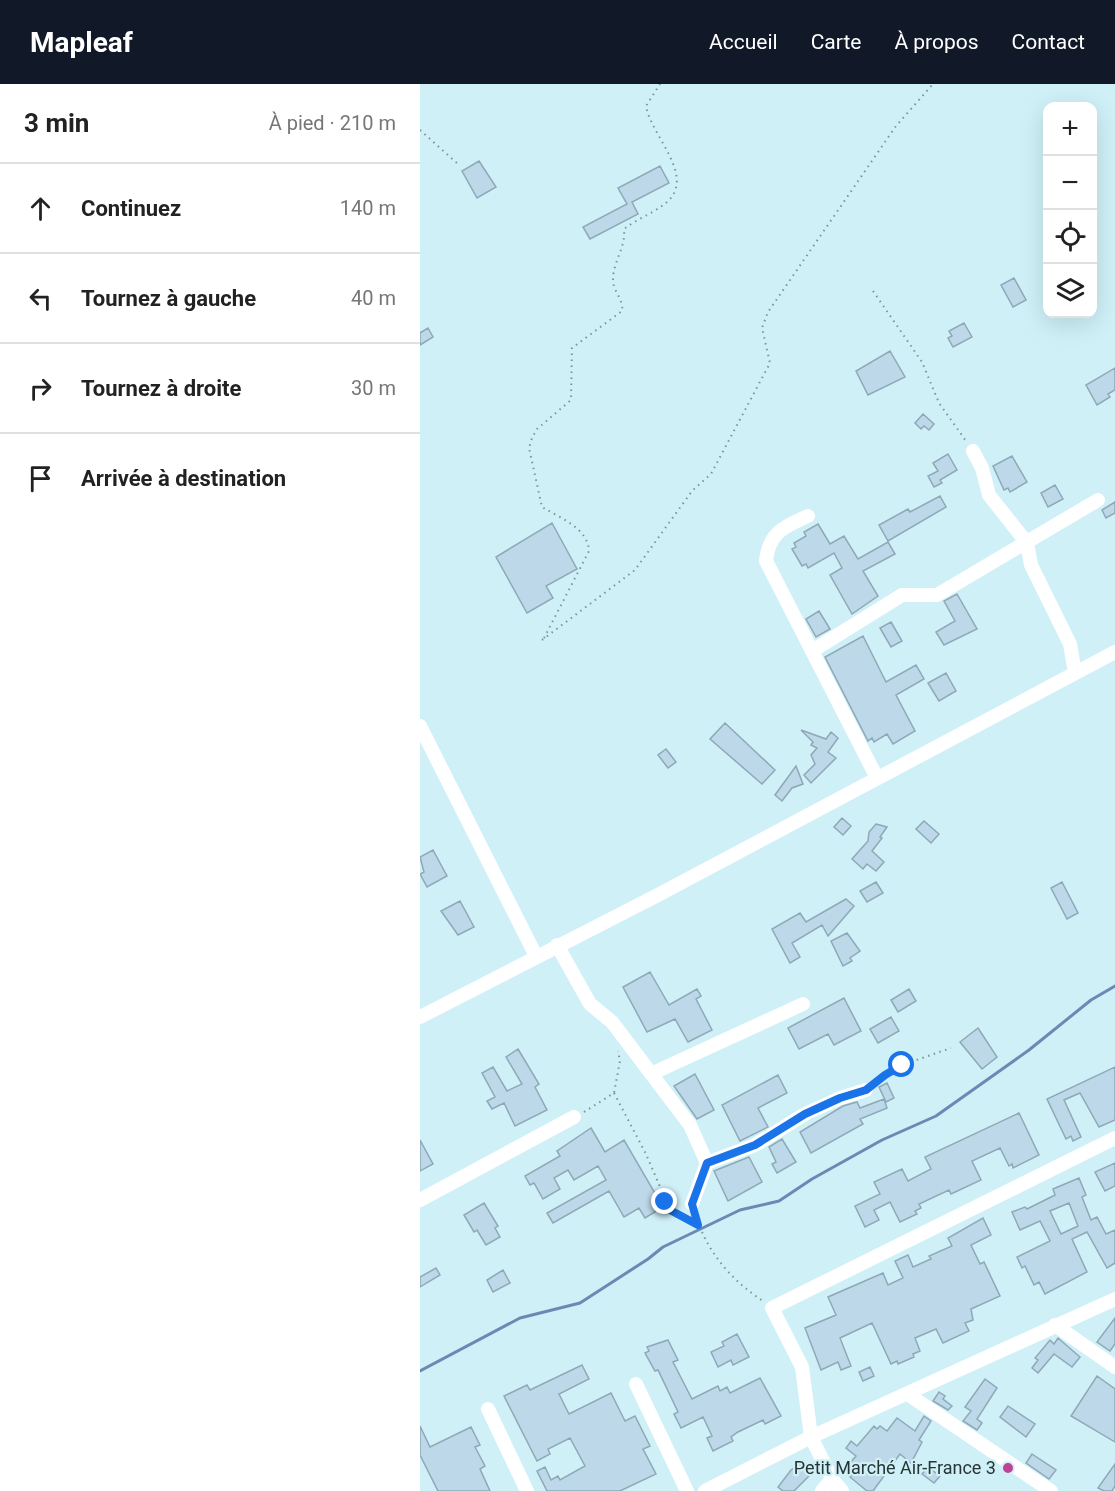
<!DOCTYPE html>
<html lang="fr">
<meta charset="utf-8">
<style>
:root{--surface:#fff;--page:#f2f2f2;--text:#222;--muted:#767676;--line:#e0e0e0;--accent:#111827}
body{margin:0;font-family:Roboto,sans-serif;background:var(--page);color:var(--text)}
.controls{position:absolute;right:18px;top:18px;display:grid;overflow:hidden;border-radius:12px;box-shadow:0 6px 24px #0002}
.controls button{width:54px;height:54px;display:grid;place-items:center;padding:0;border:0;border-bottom:2px solid var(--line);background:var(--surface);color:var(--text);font:30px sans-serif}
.stop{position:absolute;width:18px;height:18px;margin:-14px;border:4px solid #1a73e8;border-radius:50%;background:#fff}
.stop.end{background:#1a73e8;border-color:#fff;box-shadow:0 2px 6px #0008}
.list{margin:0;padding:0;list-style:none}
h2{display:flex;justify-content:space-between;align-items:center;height:78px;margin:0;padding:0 24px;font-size:26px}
h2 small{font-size:20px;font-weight:400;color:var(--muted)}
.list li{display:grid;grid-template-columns:39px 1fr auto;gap:18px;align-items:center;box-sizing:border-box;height:90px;padding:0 24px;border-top:2px solid var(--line)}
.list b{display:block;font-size:22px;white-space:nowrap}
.list em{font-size:20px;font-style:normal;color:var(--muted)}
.icon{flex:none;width:33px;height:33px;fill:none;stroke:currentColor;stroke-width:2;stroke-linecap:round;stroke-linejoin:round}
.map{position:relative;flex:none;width:695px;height:1407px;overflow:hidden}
header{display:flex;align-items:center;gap:36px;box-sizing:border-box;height:84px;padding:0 30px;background:var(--accent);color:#fff}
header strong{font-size:28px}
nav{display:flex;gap:33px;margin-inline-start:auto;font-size:21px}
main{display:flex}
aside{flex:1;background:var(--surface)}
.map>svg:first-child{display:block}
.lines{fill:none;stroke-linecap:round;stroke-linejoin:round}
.stream{stroke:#6d88b5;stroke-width:3}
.building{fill:#bdd8e8;stroke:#8ea8b8;stroke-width:1.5;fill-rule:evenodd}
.path{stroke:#7d9599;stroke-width:2;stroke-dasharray:1.5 4.5;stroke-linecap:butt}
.minor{stroke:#fff;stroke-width:14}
.route{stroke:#1a73e8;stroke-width:8}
.poi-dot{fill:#be4394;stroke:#cef0f6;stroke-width:2}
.labels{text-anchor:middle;stroke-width:4.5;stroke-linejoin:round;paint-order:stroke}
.poi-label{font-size:18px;fill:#283537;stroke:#cef0f6;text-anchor:end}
</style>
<header>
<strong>Mapleaf</strong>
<nav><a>Accueil</a><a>Carte</a><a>À propos</a><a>Contact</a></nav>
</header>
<main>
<aside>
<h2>3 min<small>À pied · 210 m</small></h2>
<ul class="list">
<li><svg class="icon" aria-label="ahead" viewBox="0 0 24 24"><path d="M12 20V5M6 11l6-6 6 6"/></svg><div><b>Continuez</b></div><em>140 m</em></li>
<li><svg class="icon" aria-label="left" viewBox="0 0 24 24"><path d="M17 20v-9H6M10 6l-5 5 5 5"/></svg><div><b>Tournez à gauche</b></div><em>40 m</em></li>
<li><svg class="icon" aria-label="right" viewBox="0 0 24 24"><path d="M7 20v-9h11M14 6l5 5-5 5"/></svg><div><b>Tournez à droite</b></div><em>30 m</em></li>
<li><svg class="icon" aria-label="arrive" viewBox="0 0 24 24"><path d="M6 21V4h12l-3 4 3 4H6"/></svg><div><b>Arrivée à destination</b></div></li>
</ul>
</aside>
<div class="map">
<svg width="695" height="1407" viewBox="0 0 695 1407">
<rect width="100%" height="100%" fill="#cef0f6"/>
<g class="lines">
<path class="stream" d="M0 1287 100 1234 160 1219 228 1175 243 1163 320 1126 359 1117 392 1095 462 1056 516 1032 609 966 671 916 695 902"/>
</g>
<path class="building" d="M59 77 76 103 57 114 42 87Z
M240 82 249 99 212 118 218 130 170 155 163 143 207 120 198 104Z
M594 194 606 216 593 223 581 201Z
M544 239 552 253 533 263 528 254 532 252 529 247Z
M8 244 13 253 0 261V249Z
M470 267 485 293 448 311 436 287Z
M695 284V306L688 310 690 313 677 321 666 301Z
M503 330 514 340 509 346 504 342 501 345 495 339Z
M528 370 537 386 520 396 522 399 514 403 508 392 518 387 513 379Z
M592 372 607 398 590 408 588 404 584 406 573 382Z
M635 401 643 415 628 423 621 409Z
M520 412 526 423 468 457 459 441 488 425 490 428Z
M695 418V429L686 434 682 426Z
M132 439 157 485 126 502 133 514 107 529 76 473Z
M398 440 410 460 424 452 438 475 468 458 475 470 443 487 458 512 432 530 410 491 422 484 414 469 388 484 386 480 382 482 372 465 376 463 374 459 386 452 384 448Z
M537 510 557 545 524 561 516 548 535 537 524 517Z
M399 527 410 545 396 553 386 535Z
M471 538 482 557 471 563 460 544Z
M443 552 466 598 496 581 504 595 476 611 495 647 473 660 467 650 454 658 452 654 448 657 405 573Z
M526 589 536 607 519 617 508 599Z
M305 639 355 686 342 700 290 655Z
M381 646 406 655 411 648 418 654 408 668 416 674 391 699 384 691 395 680 391 671 397 664 391 661 393 658Z
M246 665 256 678 248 684 238 671Z
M376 682 383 700 372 704 362 717 355 711Z
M422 734 431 742 423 751 414 743Z
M504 737 519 750 511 759 496 745Z
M456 740 467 743 460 753 462 754 452 767 464 778 456 787 447 780 443 785 432 775 448 757 449 748Z
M13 766 27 792 7 803 0 790 4 788 0 773Z
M456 798 463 809 447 818 440 807Z
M642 798 658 829 647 835 631 804Z
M426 815 434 822 408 852 402 841 372 859 380 873 370 879 352 845 380 829 386 838Z
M40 817 54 843 38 851 21 827Z
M427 849 440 867 430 874 432 877 423 882 411 857Z
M230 888 249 921 277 905 281 912 276 915 292 946 268 958 255 935 227 948 203 903Z
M489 905 496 917 478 928 471 916Z
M424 914 441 947 414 961 408 950 379 965 368 944Z
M471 933 479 947 458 959 450 945Z
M558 944 577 973 562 985 540 958Z
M98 965 119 1000 115 1003 127 1026 95 1042 84 1019 72 1025 67 1017 75 1013 62 989 73 983 87 1007 102 1000 86 973Z
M695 983V1036L679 1043 660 1009 644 1016 661 1053 653 1057 651 1052 646 1055 627 1015Z
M275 990 294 1026 277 1035 254 1002Z
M358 991 367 1009 338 1024 348 1043 320 1057 302 1021Z
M467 999 474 1014 466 1018 459 1003Z
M464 1015 467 1024 440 1035 443 1040 391 1069 380 1048 423 1022 437 1018 440 1024Z
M599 1029 619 1071 593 1084 592 1080 589 1082 580 1064 552 1077 561 1096 531 1110 529 1106 499 1120 501 1124 495 1127 497 1130 480 1138 470 1118 454 1126 459 1136 445 1143 435 1122 460 1110 454 1098 482 1085 488 1097 511 1085 505 1073Z
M171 1044 185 1068 204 1056 243 1123 225 1134 219 1124 204 1133 189 1107 133 1139 127 1129 186 1096 178 1082 154 1096 148 1086 134 1094 140 1105 123 1115 114 1099 110 1101 105 1092 140 1072 137 1067Z
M362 1055 376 1078 357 1089 352 1080 356 1078 349 1063Z
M0 1056 13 1080 0 1087Z
M329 1073 342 1098 308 1117 294 1087Z
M695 1079V1102L685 1107 675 1088Z
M659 1094 666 1111 662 1113 671 1136 677 1133 686 1150 695 1146V1179L687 1184 667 1148 652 1155 667 1188 625 1210 619 1198 614 1201 605 1182 602 1184 597 1173 630 1157 620 1137 600 1146 592 1128 605 1123 607 1125 635 1111 633 1105ZM649 1119 658 1142 641 1150 630 1127Z
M64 1119 78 1142 75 1144 80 1153 66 1161 57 1146 54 1148 44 1131Z
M563 1134 571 1151 551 1161 560 1180 564 1178 580 1212 551 1225 553 1236 545 1239 549 1247 523 1259 516 1245 495 1254 500 1267 493 1270 494 1273 478 1280 477 1277 471 1280 452 1239 420 1254 431 1282 421 1286 418 1278 401 1286 385 1244 416 1231 408 1213 463 1189 468 1201 483 1194 475 1177 488 1171 493 1183 511 1175 509 1172 532 1162 528 1154Z
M16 1184 20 1191 0 1203V1193Z
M83 1186 90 1199 73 1208 67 1196Z
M695 1234V1260L690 1267 677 1258Z
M317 1250 329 1273 313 1281 311 1276 298 1283 291 1268 304 1262 302 1258Z
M638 1254 660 1273 652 1283 634 1270 618 1289 612 1284 618 1276 615 1274 630 1256 634 1260Z
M248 1256 258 1276 253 1278 272 1315 298 1302 300 1307 307 1303 310 1309 340 1294 361 1332 345 1340 343 1336 318 1348 311 1353 313 1357 293 1367 287 1354 292 1352 283 1333 261 1344 254 1330 258 1328 238 1286 235 1287 225 1269 229 1267 227 1263Z
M162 1281 169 1295 139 1310 149 1330 191 1309 205 1337 215 1332 230 1362 223 1365 236 1390 200 1407H127L117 1387 125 1383 131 1396 138 1392 140 1396 165 1382 150 1354 128 1365 130 1370 117 1377 84 1312 107 1301 110 1306Z
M450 1283 454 1292 443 1297 439 1288Z
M677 1292 695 1305V1358L651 1332Z
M565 1295 577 1304 557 1335 562 1339 557 1346 543 1337 551 1327 545 1323Z
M519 1308 525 1312 523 1315 532 1322 528 1326 513 1317Z
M588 1322 615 1340 606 1353 580 1333Z
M504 1332 511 1337 499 1356 502 1358 491 1379 480 1370 453 1407H447L430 1393 434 1388 427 1382 436 1372 426 1364 431 1357 437 1362 454 1342 457 1345 460 1342 467 1347 477 1334 495 1347Z
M0 1342 10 1363 51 1343 60 1361 55 1363 65 1382 60 1385 70 1407H18L0 1371Z
M612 1370 636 1386 629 1395 606 1379Z
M380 1380 389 1392 374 1407H363L358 1403 371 1386Z
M695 1380V1402L692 1407H684L678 1404Z
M508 1383 520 1392 514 1399 502 1390Z"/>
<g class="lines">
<path class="path" d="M0 46 39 81
M453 207 502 278 519 319 546 357
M124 554 169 467C168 444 140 434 122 423L109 364 112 354 117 345 151 316 152 264 202 227C204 216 193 207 193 196 193 177 206 164 204 145 218 134 239 127 250 115 273 89 231 51 226 22L240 0
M122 556 215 486 272 407 291 390 350 279 342 244 348 228 476 42 513 0
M455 999 482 981 531 964
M194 1009 226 1070 250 1126 278 1141
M164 1028 194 1009 200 977 198 967
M276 1131C286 1167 312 1197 343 1217"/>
<path class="minor" d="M553 367 562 384 569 411 607 459 611 481 650 560 655 589
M388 432C364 443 349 448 346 477L457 694
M392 567 482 511H517L678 416
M0 642 116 872
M137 861 170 920 192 938 270 1041 287 1079 272 1120
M0 933 236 812 695 568
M233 989 383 920
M287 1079 335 1061 385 1030 420 1014 446 1006
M0 1116 154 1033
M635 1241 695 1283
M216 1300 267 1407
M489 1311 631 1407
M68 1325 107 1407
M285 1407 391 1353 695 1215
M402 1407 412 1395
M422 1407 412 1395 391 1353 382 1283 352 1224 695 1054"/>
</g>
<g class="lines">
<path class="route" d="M245 1118 250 1126 278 1141 272 1120 287 1079 335 1061 385 1030 420 1014 446 1006 465 991 482 981"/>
</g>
<circle class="poi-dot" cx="588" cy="1384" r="6"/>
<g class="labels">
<g class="poi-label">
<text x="576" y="1390">Petit Marché Air-France 3</text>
</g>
</g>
</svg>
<div class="controls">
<button>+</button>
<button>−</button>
<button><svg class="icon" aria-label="locate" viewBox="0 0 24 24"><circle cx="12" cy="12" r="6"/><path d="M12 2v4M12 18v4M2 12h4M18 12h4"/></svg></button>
<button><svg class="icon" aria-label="layers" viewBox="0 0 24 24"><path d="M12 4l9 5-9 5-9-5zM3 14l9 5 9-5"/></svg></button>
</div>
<div class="stop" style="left:482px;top:981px"></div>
<div class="stop end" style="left:245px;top:1118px"></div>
</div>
</main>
